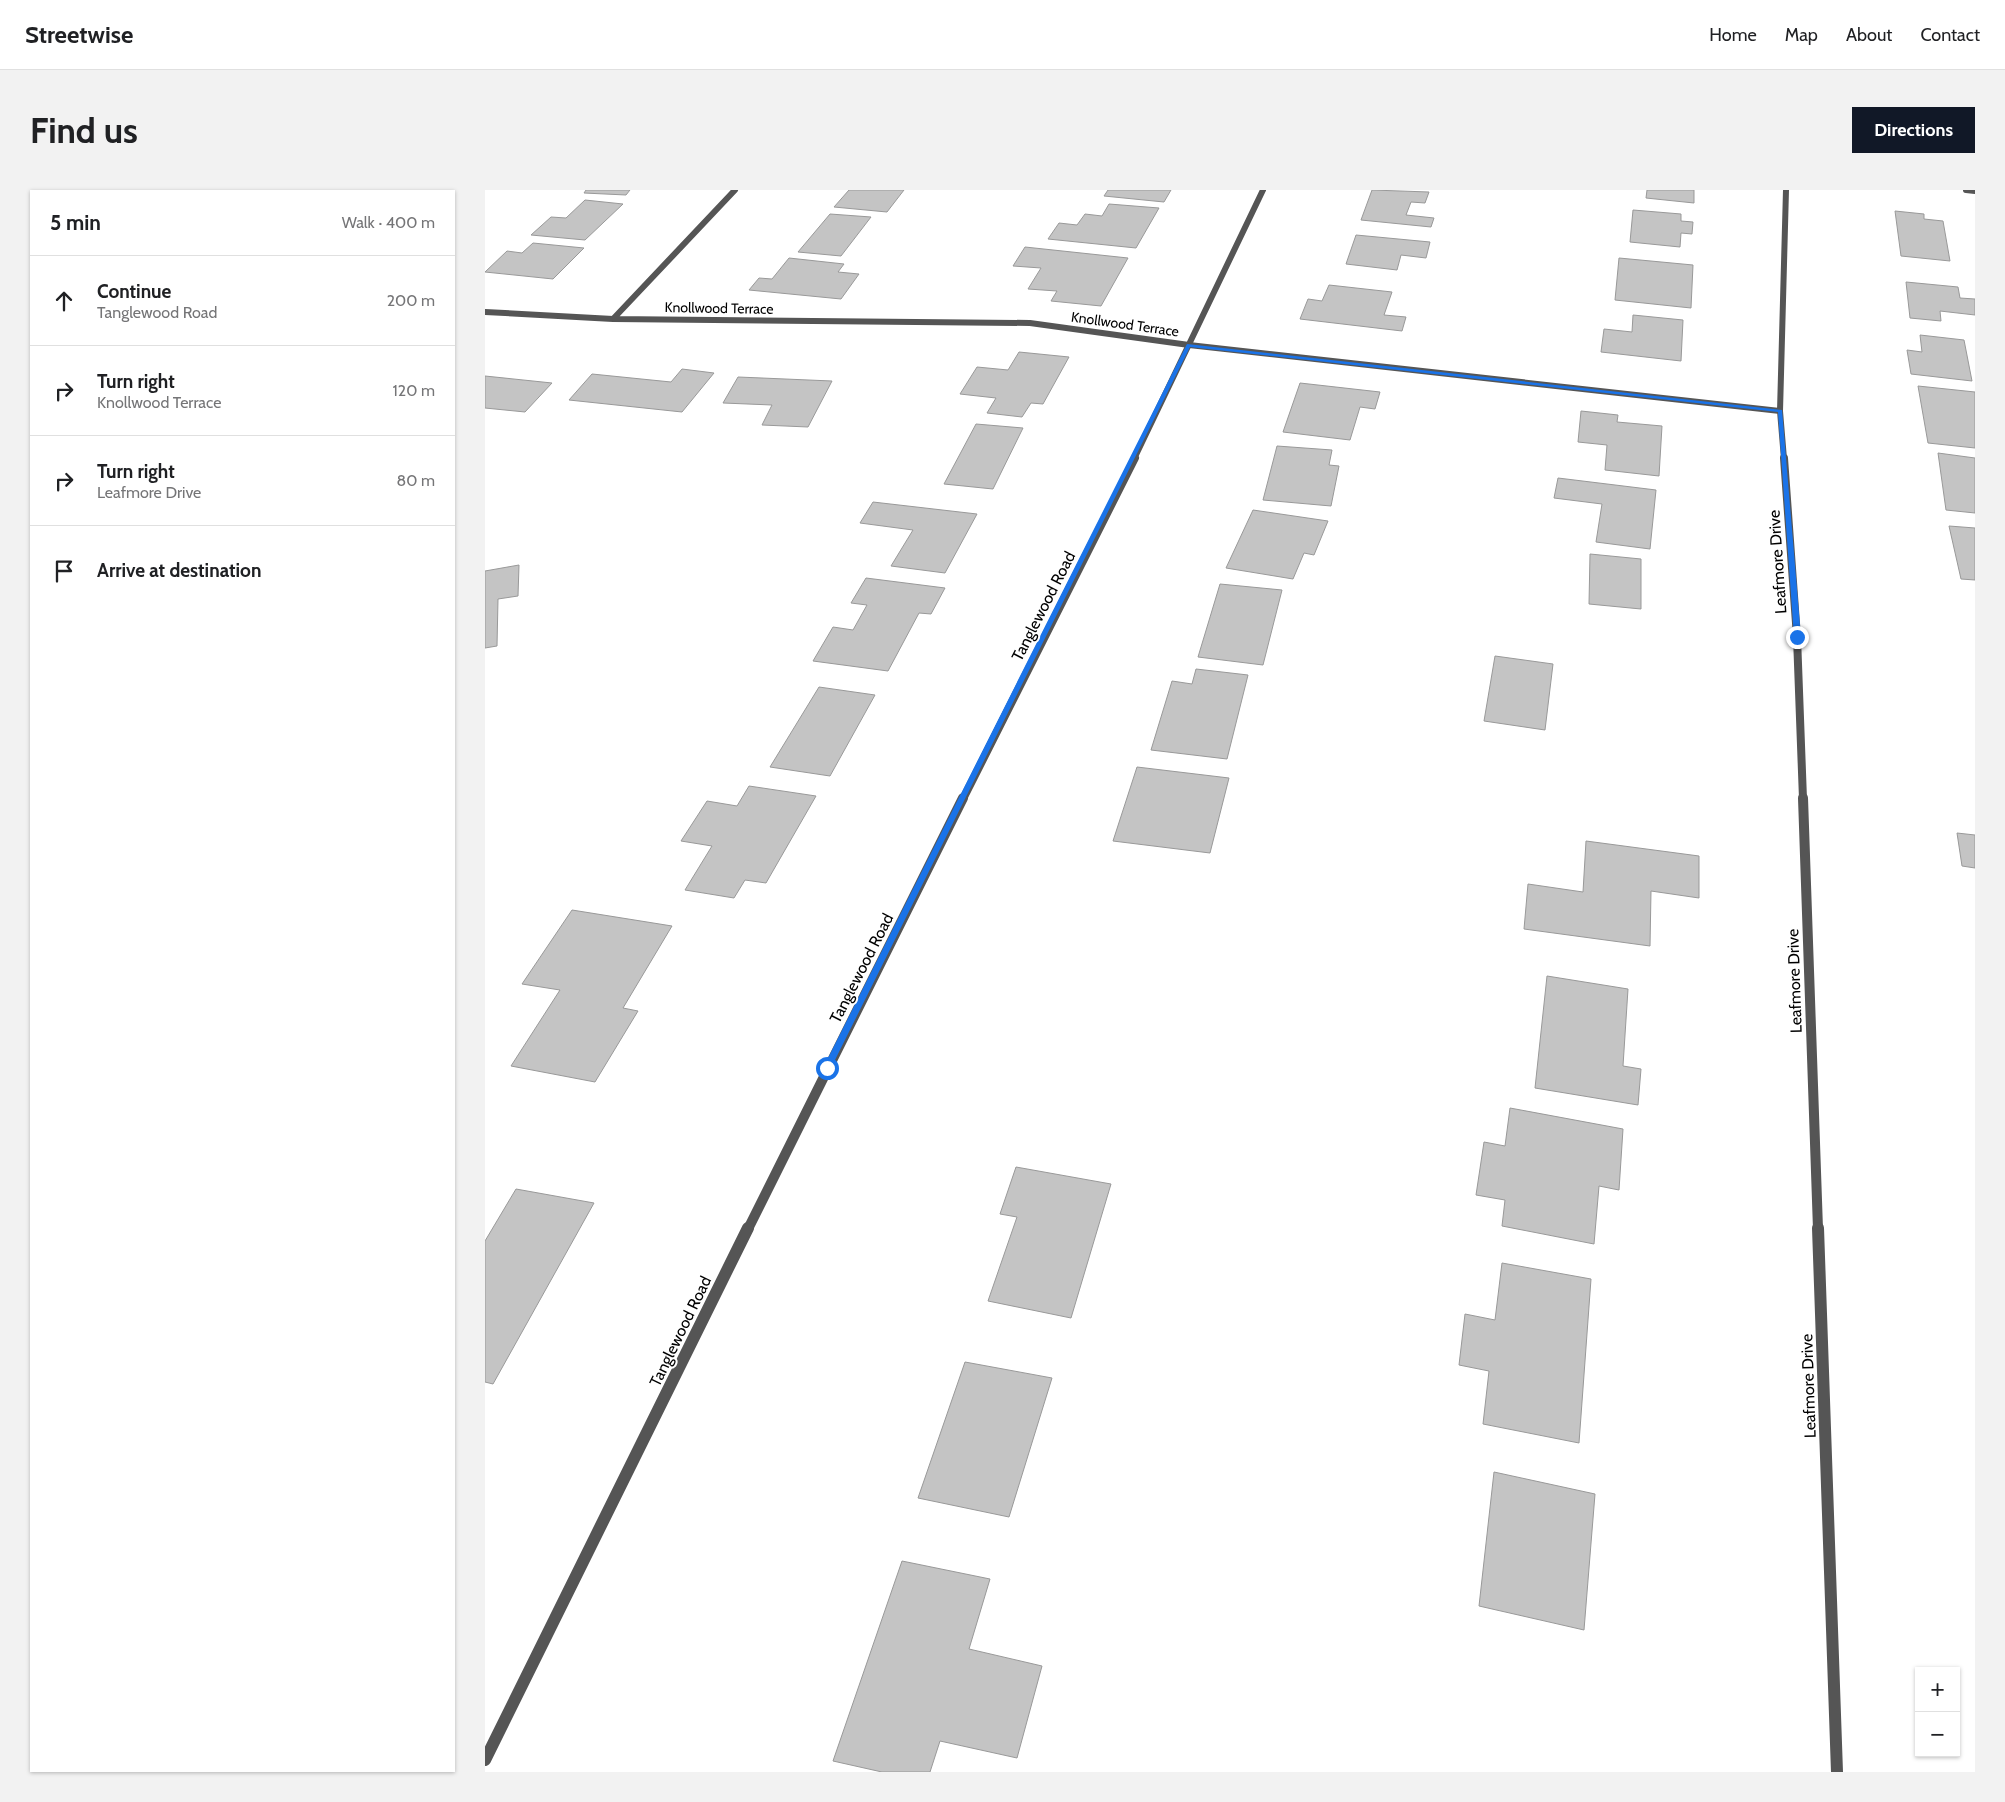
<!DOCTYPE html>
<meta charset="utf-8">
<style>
:root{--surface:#fff;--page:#f2f2f2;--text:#202124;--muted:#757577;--line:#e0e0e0;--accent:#111827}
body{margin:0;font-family:Cabin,sans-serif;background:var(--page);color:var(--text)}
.controls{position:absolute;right:15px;bottom:15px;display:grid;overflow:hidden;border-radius:0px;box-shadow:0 1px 4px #0004}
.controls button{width:45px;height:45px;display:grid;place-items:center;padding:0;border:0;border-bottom:1px solid var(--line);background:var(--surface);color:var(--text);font:25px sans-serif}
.stop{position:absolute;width:15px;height:15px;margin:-11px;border:4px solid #1a73e8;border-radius:50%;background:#fff}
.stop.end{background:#1a73e8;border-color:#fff;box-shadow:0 1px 5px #0008}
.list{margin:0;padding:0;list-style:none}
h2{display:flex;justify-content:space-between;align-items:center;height:65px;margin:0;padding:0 20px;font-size:21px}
h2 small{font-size:16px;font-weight:400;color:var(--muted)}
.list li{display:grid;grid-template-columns:32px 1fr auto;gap:15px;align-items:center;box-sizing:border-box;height:90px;padding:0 20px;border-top:1px solid var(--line)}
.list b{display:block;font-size:19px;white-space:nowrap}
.list p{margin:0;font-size:16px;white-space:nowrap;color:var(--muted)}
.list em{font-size:16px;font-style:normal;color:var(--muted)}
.icon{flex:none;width:28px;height:28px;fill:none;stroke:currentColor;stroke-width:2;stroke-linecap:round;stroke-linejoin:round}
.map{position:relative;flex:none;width:1490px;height:1582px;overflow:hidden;border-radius:0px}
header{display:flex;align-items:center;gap:30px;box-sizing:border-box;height:70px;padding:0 25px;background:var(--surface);border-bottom:1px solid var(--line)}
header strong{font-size:24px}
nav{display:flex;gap:28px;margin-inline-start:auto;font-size:18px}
.intro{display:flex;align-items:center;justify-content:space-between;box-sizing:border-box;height:120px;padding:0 30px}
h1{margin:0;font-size:35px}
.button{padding:12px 22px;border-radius:0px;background:var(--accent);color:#fff;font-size:18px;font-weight:700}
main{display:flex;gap:30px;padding:0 30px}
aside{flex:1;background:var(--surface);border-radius:0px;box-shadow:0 1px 4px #0004}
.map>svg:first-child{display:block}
.building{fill:#c4c4c4;stroke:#999}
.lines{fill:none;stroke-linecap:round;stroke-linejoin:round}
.minor-far3{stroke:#555;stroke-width:6}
.minor-far2{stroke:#555;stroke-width:8}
.minor-far1{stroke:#555;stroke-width:10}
.minor{stroke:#555;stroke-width:12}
.route{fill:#1a73e8}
.labels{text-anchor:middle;stroke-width:4;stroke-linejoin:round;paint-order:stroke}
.far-street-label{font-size:14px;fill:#000;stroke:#fff}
.street-label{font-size:16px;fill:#000;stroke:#fff}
</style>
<header>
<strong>Streetwise</strong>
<nav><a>Home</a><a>Map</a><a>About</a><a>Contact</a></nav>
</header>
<div class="intro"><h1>Find us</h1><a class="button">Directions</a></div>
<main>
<aside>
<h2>5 min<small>Walk · 400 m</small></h2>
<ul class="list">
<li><svg class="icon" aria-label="ahead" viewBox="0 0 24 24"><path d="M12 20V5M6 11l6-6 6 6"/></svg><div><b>Continue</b><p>Tanglewood Road</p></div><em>200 m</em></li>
<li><svg class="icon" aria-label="right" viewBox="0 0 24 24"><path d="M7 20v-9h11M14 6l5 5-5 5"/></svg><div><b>Turn right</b><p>Knollwood Terrace</p></div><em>120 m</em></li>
<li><svg class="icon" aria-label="right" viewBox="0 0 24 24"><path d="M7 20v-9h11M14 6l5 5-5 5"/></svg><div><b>Turn right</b><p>Leafmore Drive</p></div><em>80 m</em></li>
<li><svg class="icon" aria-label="arrive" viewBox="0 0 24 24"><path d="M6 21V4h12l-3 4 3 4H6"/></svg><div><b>Arrive at destination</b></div></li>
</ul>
</aside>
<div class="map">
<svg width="1490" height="1582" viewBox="0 0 1490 1582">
<rect width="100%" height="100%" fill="#fff"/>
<path class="building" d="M101 0H145L141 5 99 3Z
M364 0H419L402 22 349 17Z
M623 0H686L679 12 619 6Z
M887 0 944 2 940 13 926 12 921 25 949 28 946 37 876 30Z
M1162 0H1209V13L1161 8Z
M100 10 138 14 100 50 46 45 66 27 81 28Z
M624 14 674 18 651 58 563 49 574 33 592 35 600 24 617 26Z
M1148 20 1196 24V31L1208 32 1207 44 1196 43 1195 57 1145 52Z
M1410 21 1439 24V29L1458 31 1465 71 1416 66Z
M345 24 386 27 356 66 313 62Z
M871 45 945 52 941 68 916 65 912 80 861 74Z
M48 53 99 58 68 89 0 82 22 61 37 63Z
M540 57 643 68 616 116 566 111 572 101 543 99 556 78 528 76Z
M304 68 359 74 353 82 374 84 356 109 264 100 274 88 287 89Z
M1134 68 1208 75 1206 118 1130 110Z
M1421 92 1473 97 1475 108 1490 109V125L1455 121 1456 131 1425 128Z
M844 95 907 102 899 125 921 127 917 141 815 129 823 109 837 111Z
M1148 125 1198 130 1196 171 1116 162 1119 139 1147 142Z
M1435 145 1479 150 1487 191 1426 184 1422 160 1437 162Z
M534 162 584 167 558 214 546 213 537 227 502 223 511 208 475 204 492 177 523 180Z
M197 179 229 183 197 222 84 210 107 184 186 192Z
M0 186 67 193 40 222 0 218Z
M253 187 347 191 323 237 277 235 287 215 238 213Z
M815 193 895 202 890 219 875 217 865 250 798 242Z
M1433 196 1490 202V258L1443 253Z
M1096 221 1133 225 1132 232 1177 236 1174 286 1120 280 1122 255 1093 252Z
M491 234 538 238 508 299 459 294Z
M792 256 847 260 844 275 854 276 846 316 778 310Z
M1453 263 1490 268V323L1461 320Z
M1073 288 1171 300 1165 359 1111 352 1117 314 1069 308Z
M388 312 492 324 460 383 406 376 428 340 375 333Z
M768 320 843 331 829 365 819 363 808 389 741 378Z
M1464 336 1490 338V390L1476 389Z
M1105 364 1156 369V419L1104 414Z
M34 375 33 406 13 409 12 456 0 458V381Z
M381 388 460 398 446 424 434 423 403 481 328 471 348 437 368 440 382 415 366 413Z
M735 394 797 400 778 475 713 467Z
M1010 466 1068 474 1060 540 999 531Z
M711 479 763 485 742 569 666 560 687 491 707 494Z
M334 497 390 505 345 586 285 577Z
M652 577 744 588 725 663 628 651Z
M264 596 331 606 281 693 260 690 249 708 200 700 227 656 196 651 222 611 252 616Z
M1472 643 1490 645V678L1477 676Z
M1101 651 1214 666V708L1166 701 1165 756 1039 739 1043 694 1098 702Z
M87 720 187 736 138 818 153 821 110 892 26 876 75 800 37 794Z
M1062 786 1143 799 1138 876 1156 879 1153 915 1050 898Z
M1025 918 1138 939 1134 1000 1114 996 1109 1054 1017 1036 1020 1010 991 1005 999 952 1020 956Z
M531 977 626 994 586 1128 503 1111 532 1027 515 1024Z
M31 999 109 1013 8 1194 0 1192V1051Z
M1017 1073 1106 1089 1094 1253 998 1234 1004 1181 974 1175 980 1124 1010 1130Z
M480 1172 567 1188 524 1327 433 1308Z
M1009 1282 1110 1304 1099 1440 994 1416Z
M417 1371 505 1389 484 1459 557 1476 532 1568 455 1551 445 1582H397L348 1571Z"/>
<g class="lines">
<path class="minor-far3" d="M1481 0 1490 1
M0 122 128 129 250 0
M128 129 545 133 704 155 1295 221
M649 269 778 0
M1299 269 1295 221 1301 0"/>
<path class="minor-far2" d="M1299 268 1312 447 1318 609
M478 609 650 268"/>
<path class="minor-far1" d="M1318 608 1333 1039
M263 1039 478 608"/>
<path class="minor" d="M1333 1038 1352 1582
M0 1570 263 1038"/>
</g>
<path class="route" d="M702 154 1297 220 1316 447 1312 449 1309 447 1293 222 705 157 346 878 345 880H339L338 878Z"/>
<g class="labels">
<g class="far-street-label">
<text transform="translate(234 118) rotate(1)" y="5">Knollwood Terrace</text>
<text transform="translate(640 134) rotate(8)" y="5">Knollwood Terrace</text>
</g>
<g class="street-label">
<text transform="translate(1292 372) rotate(-94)" y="6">Leafmore Drive</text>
<text transform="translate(558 416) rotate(-63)" y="6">Tanglewood Road</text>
<text transform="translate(376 778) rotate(-63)" y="6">Tanglewood Road</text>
<text transform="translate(1309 791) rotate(-92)" y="6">Leafmore Drive</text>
<text transform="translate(195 1141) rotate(-64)" y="6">Tanglewood Road</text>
<text transform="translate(1323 1196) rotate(-92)" y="6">Leafmore Drive</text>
</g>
</g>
</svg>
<div class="controls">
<button>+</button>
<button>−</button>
</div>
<div class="stop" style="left:342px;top:878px"></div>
<div class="stop end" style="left:1312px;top:447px"></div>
</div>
</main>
